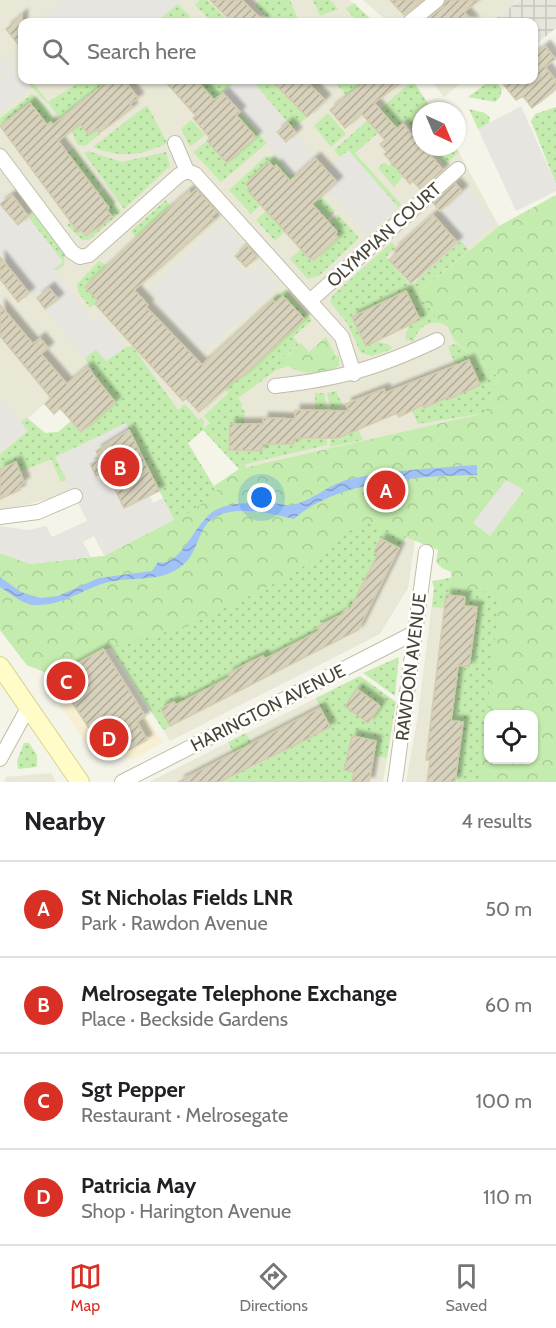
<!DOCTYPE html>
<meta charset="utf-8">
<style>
:root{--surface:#fff;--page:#f2f2f2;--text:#202124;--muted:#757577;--line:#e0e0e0;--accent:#d93025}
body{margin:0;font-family:Cabin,sans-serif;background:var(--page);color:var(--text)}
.controls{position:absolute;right:18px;bottom:18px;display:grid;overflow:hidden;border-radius:12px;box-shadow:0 2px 4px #0004}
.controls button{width:54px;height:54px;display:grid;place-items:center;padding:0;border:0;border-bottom:2px solid var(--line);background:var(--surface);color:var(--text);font:30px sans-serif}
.compass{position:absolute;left:412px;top:102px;width:54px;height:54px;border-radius:50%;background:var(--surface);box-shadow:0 2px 4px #0004;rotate:136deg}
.you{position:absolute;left:262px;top:498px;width:21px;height:21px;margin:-15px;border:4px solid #fff;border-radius:50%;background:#1a73e8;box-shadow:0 0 0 9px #1a73e833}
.badge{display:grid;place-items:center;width:39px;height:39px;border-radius:50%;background:var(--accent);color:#fff;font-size:20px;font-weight:700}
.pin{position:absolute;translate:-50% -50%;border:3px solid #fff;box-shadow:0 2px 6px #0006}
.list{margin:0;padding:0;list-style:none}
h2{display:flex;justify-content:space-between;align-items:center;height:78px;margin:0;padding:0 24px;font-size:26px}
h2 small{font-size:20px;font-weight:400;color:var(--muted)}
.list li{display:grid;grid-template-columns:39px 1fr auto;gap:18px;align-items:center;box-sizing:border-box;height:96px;padding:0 24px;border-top:2px solid var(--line)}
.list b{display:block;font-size:22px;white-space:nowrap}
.list p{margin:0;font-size:20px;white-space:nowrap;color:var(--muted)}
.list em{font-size:20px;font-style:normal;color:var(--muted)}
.icon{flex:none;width:33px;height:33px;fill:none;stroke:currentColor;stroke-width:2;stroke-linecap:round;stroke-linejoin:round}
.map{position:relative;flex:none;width:556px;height:782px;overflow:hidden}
.search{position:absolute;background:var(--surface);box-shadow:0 2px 4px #0004;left:18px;right:18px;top:18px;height:66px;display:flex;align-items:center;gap:15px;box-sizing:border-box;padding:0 21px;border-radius:12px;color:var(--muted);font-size:22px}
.sheet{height:462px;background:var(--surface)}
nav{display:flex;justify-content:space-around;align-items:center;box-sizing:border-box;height:84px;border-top:2px solid var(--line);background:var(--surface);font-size:16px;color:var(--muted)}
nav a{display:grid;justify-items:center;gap:3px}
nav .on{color:var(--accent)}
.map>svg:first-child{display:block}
.residential{fill:#e9e7d5}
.commercial{fill:#f8efd2}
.industrial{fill:url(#industrial-grid)}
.grass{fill:url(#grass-dots);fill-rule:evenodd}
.park{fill:url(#park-crowns);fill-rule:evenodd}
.parking{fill:#e6e5e0}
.water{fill:url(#water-waves)}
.building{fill:url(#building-hatch);stroke:#d3ccaf;stroke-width:1.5;filter:url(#shadow)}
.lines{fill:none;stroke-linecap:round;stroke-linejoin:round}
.street-casing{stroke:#c1bea9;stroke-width:16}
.secondary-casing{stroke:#d9d494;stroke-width:20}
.street{stroke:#fff;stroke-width:14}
.secondary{stroke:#fffcc8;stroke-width:18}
.labels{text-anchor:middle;stroke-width:5;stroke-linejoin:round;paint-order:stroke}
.street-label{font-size:18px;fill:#494536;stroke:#fff}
</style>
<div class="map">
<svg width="556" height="782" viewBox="0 0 556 782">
<defs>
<pattern id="industrial-grid" width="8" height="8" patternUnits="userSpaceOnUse" patternTransform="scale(1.5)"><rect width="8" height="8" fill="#e7e5dc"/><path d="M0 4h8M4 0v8" fill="none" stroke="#c8c6bd"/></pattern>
<pattern id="grass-dots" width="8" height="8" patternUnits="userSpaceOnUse" patternTransform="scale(1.5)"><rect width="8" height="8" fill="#c4ecae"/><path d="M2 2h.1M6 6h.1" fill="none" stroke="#aacc96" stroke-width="1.8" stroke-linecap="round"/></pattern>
<pattern id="park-crowns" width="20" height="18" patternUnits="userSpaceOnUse" patternTransform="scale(1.5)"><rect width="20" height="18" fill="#c4ecae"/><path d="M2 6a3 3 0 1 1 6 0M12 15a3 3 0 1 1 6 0" fill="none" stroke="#aacc96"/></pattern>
<pattern id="water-waves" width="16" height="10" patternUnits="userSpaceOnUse" patternTransform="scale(1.5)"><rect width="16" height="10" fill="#a0c2f6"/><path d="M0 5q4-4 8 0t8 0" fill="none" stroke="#849fc8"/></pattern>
<pattern id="building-hatch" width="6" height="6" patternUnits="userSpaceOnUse" patternTransform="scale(1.5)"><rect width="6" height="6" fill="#d8d2bc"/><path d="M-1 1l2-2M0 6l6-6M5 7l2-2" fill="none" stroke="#b1ac9a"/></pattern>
<filter id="shadow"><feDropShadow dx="5.5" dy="-5.5" stdDeviation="1.5" flood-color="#0004"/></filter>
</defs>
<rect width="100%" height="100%" fill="#f5f4e8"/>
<path class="residential" d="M0 0H350L369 22H22V80H413L433 111H421V147H456L499 226 418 293 498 377 485 413 239 469 203 430 191 429 95 372 89 365 28 418 45 433 58 432 56 457 73 493 0 511Z
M363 0H425L400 22H388Z
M447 0H519L491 22H421Z
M431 80H464L444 97Z
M365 520 415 540 408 588 380 634 170 741 111 647Z
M434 588 500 593 479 782H406L417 721Z
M360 676 396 702 383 782H149Z
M51 773 56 782H4L6 777Z"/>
<path class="commercial" d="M103 649 163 743 132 759 89 748 44 682Z"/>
<path class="industrial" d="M520 0H556V28L534 46V22H491Z"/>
<path class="grass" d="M200 0H207L230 22H212L195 5Z
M260 0H290L299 22H271L255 6Z
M313 0H330L338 9 320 16Z
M354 3 373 21V22H358L346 9Z
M178 4 190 16 188 18 192 22H156Z
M24 80H31L48 102 83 80H109L89 97 87 96 75 105 76 107 61 120 50 105Z
M196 80H237L214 100Z
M252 80H271L307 117 293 129Z
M333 80H367L347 96Z
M407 80H412L433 111H421V139L404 120 396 128 374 127 378 133 355 153 401 204 398 207 348 151 340 157 334 150 410 83Z
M491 80H494L502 89 500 97 495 102 468 97Z
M32 94 47 108 57 122 47 125 30 103 0 126V118Z
M147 105 167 143C143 156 118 158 93 147Z
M556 107V184L531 121 535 114Z
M469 109 485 113 490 118 489 123 478 129Z
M240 112 267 143 221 182 193 152 207 141 227 163 256 137 236 115Z
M328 113 346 134 331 147 314 126Z
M191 120 205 135 190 147 181 129Z
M80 124 89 135 97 129 100 134 85 146 78 145 71 130Z
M428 147H456L459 152 445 165Z
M74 148 102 187 96 191 76 168 77 166 67 153Z
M88 151 122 162 166 152 170 166 124 209 84 153Z
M266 156 277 158 288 173 297 176 291 182 276 166 274 167 248 191 261 205 251 214 229 190Z
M385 162 388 166 393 162 404 175 394 187 378 168Z
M303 176 335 211 326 220 311 204Z
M104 189 121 212 89 240H82L67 225 71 222 86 236 112 217 98 194Z
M166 200 171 207 136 237 131 231Z
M36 211 65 254 64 265 58 270H52L63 262 29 218Z
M266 211 285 231 275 241 256 220Z
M338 214 359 238 319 276 308 279 290 259 301 249 314 260 338 238 337 232 328 223Z
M461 241 469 250 418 293 441 323C425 321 417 329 413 343L410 339 407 341 405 337 409 325 420 319 406 291 388 299 390 305 352 317 366 346 376 341 390 345 392 349 372 356 361 353 347 323 330 302 333 295 392 242 396 247 386 257 411 286Z
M99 261 108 266 98 301 90 308 78 292 77 284Z
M285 289 312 320 293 337 299 344 282 359 288 366 276 370 238 398 243 405 241 407 245 412 244 424H230L229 450 262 451V444H294V437L315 411V393H324L328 414 327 445 246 464 245 468 239 469 203 430 188 443 218 493 301 482 429 546 406 537 399 548 381 539 374 552 378 554 350 609 346 608 339 621 334 618 317 627 319 631 265 659 263 656 228 675 230 677 176 705 174 702 161 708 170 726 163 730 111 648 103 649 55 676 27 665 0 630 85 584 0 553 31 564 104 556 174 520 129 430 56 457 67 480 61 482 51 459 20 472 16 462 0 469V454L27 431 21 422 27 418 45 433 58 432 71 421 81 432 115 402 92 373 94 372 85 358 96 349 106 361 126 347 132 346 178 410 185 404 199 420 202 418 204 421 203 429 210 423 204 416 228 393 212 375 218 369 207 357 210 355 233 382 242 377 303 320 283 296 275 303 272 300Z
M456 343 498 377 485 413 418 424 412 411 448 397 449 399 480 385 456 366 448 347Z
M336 391 343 406 334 410 345 434 358 429 363 440 330 447 332 415 327 393Z
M497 570 556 782H458L452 779 446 762 465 597 447 595 445 608 432 607 434 588 432 581ZM488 714H534V760H488Z
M399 657 395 696 363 673Z
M360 676 396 702 387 758 374 756 376 741 361 738 352 782H219L242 770 228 742 246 733 252 744 242 750 251 768 329 727 316 698ZM357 689 380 706 368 722 345 706Z
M24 743H29L37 755V767L18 769 17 761Z"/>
<path class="park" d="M556 195V782H479L500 593 452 589 451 572 442 568 436 562 438 550 365 520 292 575 188 626 103 649 55 676 27 665 0 630V553L31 564 104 556 188 513 218 493 214 486 239 469 485 413 498 377 455 341 447 326 441 323 418 293 499 226ZM488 714H534V760H488Z
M326 337 336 357 339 356V365L333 371C314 374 295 375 282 360L301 343 309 352Z"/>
<path class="parking" d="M70 0H121L124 3 127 0H182L156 22H46L41 17 60 1 66 3Z
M4 58 31 88 0 112V61Z
M245 80H251L288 123 278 132 286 142 296 133 315 158 297 176 288 173 267 143 223 92 235 82 239 86Z
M521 106 556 184V191L516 211 478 129Z
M348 150 398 207 367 234 328 190 337 182 326 170Z
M466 187 495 222 467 247 440 217 446 211 444 208Z
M0 190 7 199 1 204 8 214 18 224 28 217 63 262 53 270 93 321 100 315 126 347 106 361 96 350 85 358 45 309 57 299 49 288 37 298 0 253Z
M224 222 243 243 232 255 249 274 260 266 279 286 205 351 198 344 190 342 157 306 158 299 149 289Z
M2 400 28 431 0 454V402Z
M126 423 129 430 96 451 100 459 90 464 96 476 106 471 124 508 150 496 153 503 163 498 174 520 104 556 94 536 83 542 91 557 31 564 0 553V526L28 530 46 526 52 537 87 521 55 457Z
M506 480 524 490 490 536 473 523Z"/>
<path class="water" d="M477 465V475C420 476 337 480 294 519 271 514 240 505 217 516 199 524 199 548 187 561 165 585 132 575 105 583 81 590 62 606 36 605 23 605 11 594 0 587V577L21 592 40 598 58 596 99 578 152 571 158 562C182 569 196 516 220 508 234 502 255 503 269 503 277 503 285 506 292 505 312 501 329 484 350 479 391 470 435 468 477 465Z"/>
<path class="building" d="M210 0H242L264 22H232Z
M390 0H423L404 15Z
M446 0H479L464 12 473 22H424L443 7Z
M22 15V49L6 29Z
M545 46 555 59 545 67 556 81V89L532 108 523 96 516 100 500 80H534V52L535 54Z
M109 80H124L138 98 130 104 132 108 99 133 97 129 89 135 80 124 58 141 109 208 107 210 112 217 86 236 81 230 78 232 0 126 30 103 47 125 51 122 53 125Z
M164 80H196L214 100 223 93 240 112 236 115 256 137 227 163 207 141 210 138 193 118 196 116Z
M271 80H305L325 100 307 117Z
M367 80H404L374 103 397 129 403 124 443 170 421 190 413 181 410 184 384 154 387 152 380 144 385 140 362 114 345 128 330 110Z
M288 123 296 133 286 142 277 132Z
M315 158 337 182 312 204 337 232 335 234 338 238 314 260 309 258 248 191 250 189 246 184 269 162 274 167 276 165 290 181Z
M455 183 462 191 440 211 433 203Z
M196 189 217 212 211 217 214 220 134 290 148 305 146 307 202 365 273 300 275 303 283 296 304 319 242 377 231 383 199 412 186 398 183 401 95 304 98 301 85 287 159 217 189 191 191 194Z
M12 195 28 216 18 225 0 204Z
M433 215 457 242 411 283 389 260 396 253 394 250Z
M247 245 257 257 246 267 235 256Z
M0 257 29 293 18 302 0 279Z
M49 288 58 299 45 309 37 298Z
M406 291 420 320 366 346 352 317Z
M0 305 33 344 40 338 48 348 41 354 67 384 87 367 115 402 81 432 60 408 54 414 45 404 51 398 0 336Z
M469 360 480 385 449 399 448 397 424 408 423 405 399 417 397 413 338 438H294V444H262V451L229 450 230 424H263V418L295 419V410L349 411 346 404 358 399 384 389 385 393Z
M129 430 159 491 124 508 106 471 96 476 90 464 100 459 96 451Z
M16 462 24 482 18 487 20 490 0 499V469Z
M381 539 399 548 358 630 170 726 161 708 174 702 176 705 230 677 228 674 250 662 263 656 265 659 319 631 317 627 343 614 346 607 350 609 378 554 374 552Z
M446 595 465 597 464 606 477 607 469 667 458 665 457 674 451 721 463 722 455 782H427L430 760H426Z
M103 649 145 716 137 722 147 740 127 751 98 742 55 676Z
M357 689 380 706 368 723 345 706Z
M320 708 330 727 314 735 310 734 311 737 219 782H178Z
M352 736 376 741 369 782H352L354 772 344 770Z"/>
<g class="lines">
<defs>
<path id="street" d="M410 22 437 0
M175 143 187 171
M0 156 72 252 80 257 89 255 179 175 187 171 195 174 342 337 354 374
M311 300 458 169
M275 386C340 379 378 368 437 340
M0 517 38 512 75 496
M0 759 29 706
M122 782 414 633
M395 782 426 552"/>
<path id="secondary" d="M0 666 80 782"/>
</defs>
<use href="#street" class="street-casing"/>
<use href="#secondary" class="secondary-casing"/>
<use href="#street" class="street"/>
<use href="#secondary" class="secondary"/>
</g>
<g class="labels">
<g class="street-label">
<text transform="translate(384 235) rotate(-42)" y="6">OLYMPIAN COURT</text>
<text transform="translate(411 667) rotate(-83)" y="6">RAWDON AVENUE</text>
<text transform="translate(268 708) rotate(-27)" y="6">HARINGTON AVENUE</text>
</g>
</g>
</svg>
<div class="controls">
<button><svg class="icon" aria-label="locate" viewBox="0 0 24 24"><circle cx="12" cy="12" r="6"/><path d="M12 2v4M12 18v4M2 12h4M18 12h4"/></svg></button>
</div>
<svg class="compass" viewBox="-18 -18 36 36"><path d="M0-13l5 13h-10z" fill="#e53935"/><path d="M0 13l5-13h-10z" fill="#757577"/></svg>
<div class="you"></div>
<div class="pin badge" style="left:386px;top:490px">A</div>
<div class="pin badge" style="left:120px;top:467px">B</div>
<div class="pin badge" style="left:66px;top:681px">C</div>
<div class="pin badge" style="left:109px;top:738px">D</div>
<div class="search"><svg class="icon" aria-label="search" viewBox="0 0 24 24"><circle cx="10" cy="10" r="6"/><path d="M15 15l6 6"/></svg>Search here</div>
</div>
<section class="sheet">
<h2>Nearby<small>4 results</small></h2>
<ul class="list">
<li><span class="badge">A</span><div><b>St Nicholas Fields LNR</b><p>Park · Rawdon Avenue</p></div><em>50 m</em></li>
<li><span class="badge">B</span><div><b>Melrosegate Telephone Exchange</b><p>Place · Beckside Gardens</p></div><em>60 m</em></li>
<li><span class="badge">C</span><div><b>Sgt Pepper</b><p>Restaurant · Melrosegate</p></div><em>100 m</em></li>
<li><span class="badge">D</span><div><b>Patricia May</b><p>Shop · Harington Avenue</p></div><em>110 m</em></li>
</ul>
</section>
<nav>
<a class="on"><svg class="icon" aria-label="map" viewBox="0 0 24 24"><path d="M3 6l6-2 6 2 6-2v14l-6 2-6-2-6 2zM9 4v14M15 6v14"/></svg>Map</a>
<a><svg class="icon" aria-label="directions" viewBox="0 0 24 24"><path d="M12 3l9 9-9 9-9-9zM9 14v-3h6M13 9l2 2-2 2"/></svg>Directions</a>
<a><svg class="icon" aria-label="saved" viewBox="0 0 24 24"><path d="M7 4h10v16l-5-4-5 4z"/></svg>Saved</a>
</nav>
